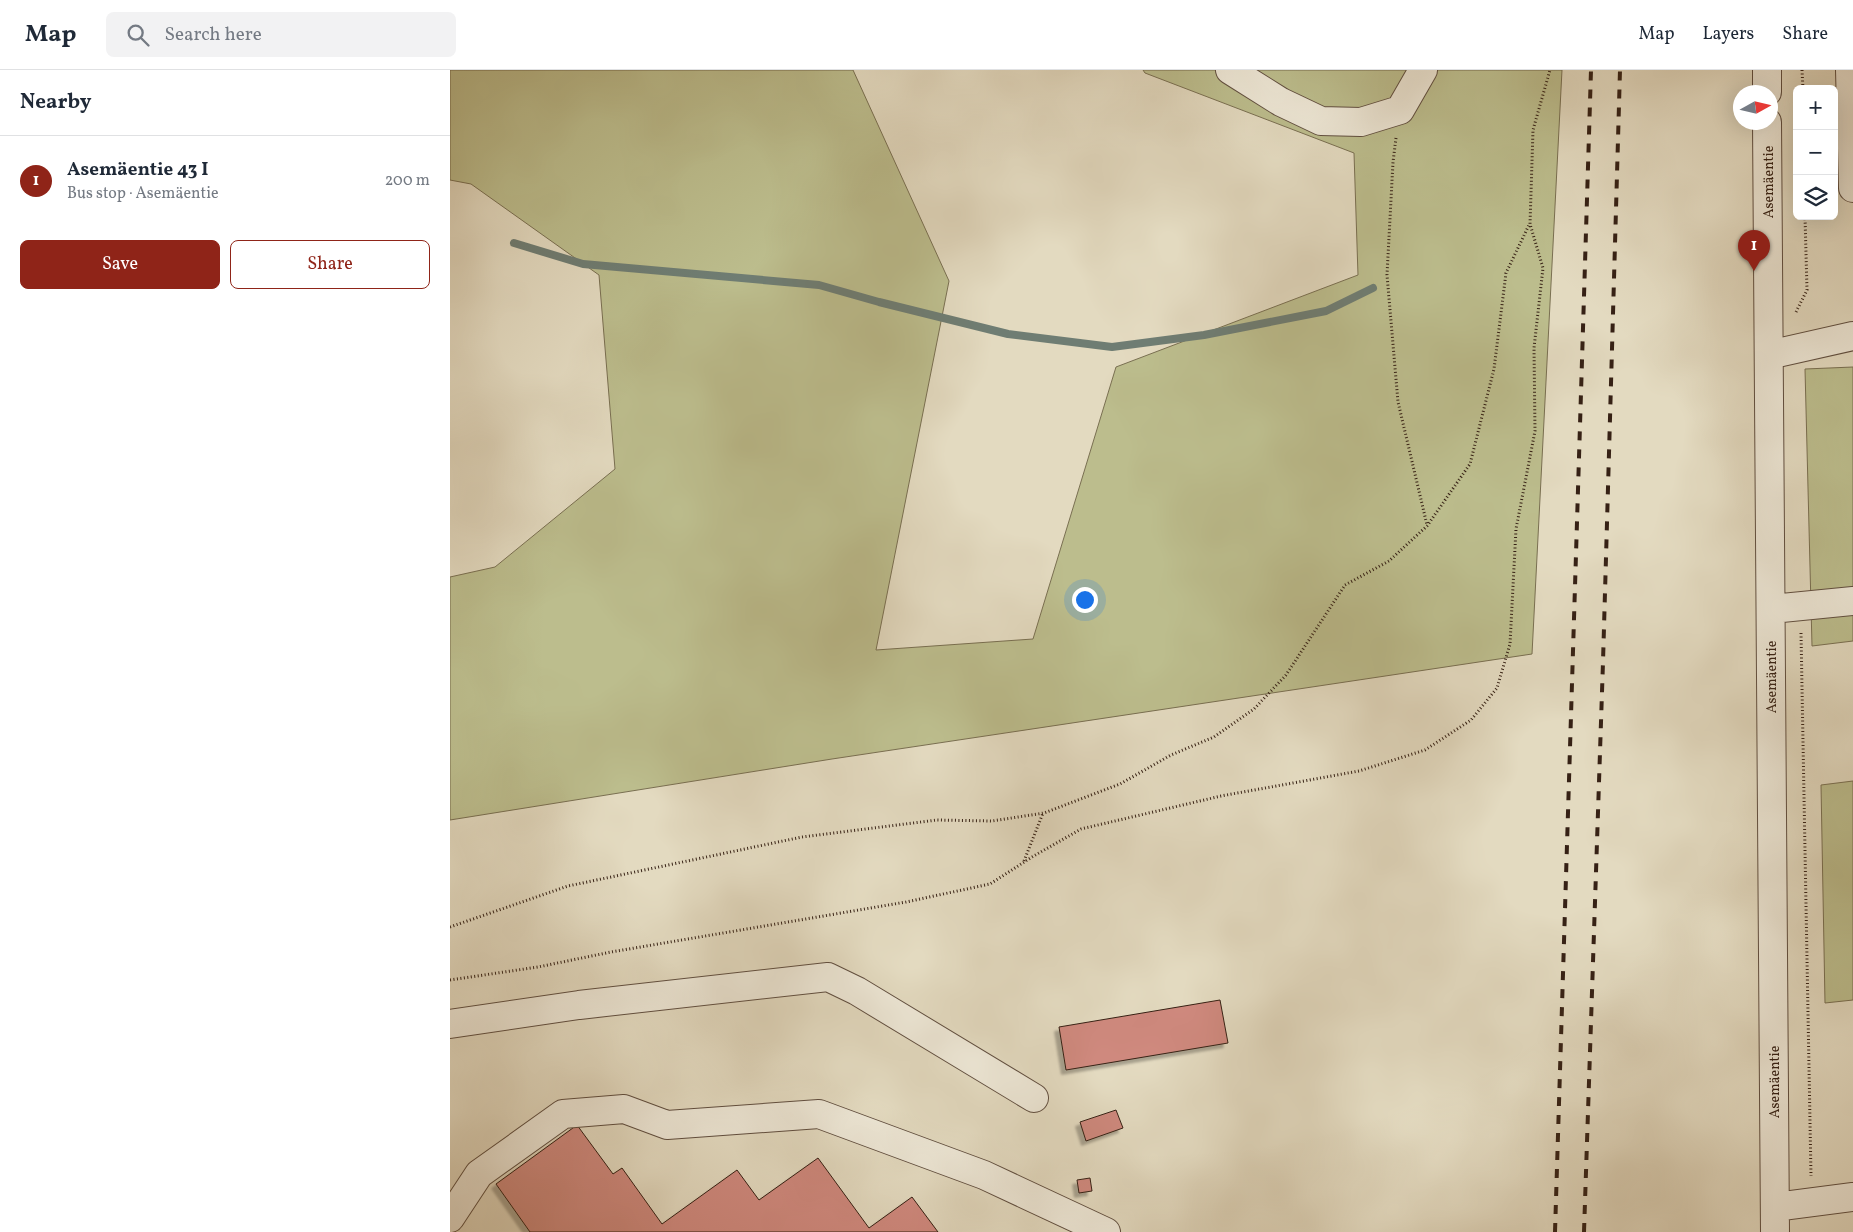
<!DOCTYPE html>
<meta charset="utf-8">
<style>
:root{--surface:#fff;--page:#f2f2f3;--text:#1f2937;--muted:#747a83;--line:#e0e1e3;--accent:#8f2418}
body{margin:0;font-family:Vollkorn,serif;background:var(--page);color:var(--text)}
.controls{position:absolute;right:15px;top:15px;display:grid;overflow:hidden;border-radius:8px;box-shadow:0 5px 20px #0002}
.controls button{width:45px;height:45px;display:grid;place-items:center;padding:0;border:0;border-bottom:1px solid var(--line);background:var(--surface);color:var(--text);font:25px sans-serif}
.compass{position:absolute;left:1283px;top:15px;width:45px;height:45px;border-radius:50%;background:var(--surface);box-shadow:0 5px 20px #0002;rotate:82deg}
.you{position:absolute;left:634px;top:529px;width:18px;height:18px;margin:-12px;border:4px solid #fff;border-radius:50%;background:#1a73e8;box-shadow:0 0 0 8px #1a73e833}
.badge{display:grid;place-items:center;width:32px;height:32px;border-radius:50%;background:var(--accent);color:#fff;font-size:16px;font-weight:700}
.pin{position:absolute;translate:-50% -41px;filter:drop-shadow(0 1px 2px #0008)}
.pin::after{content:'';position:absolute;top:26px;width:18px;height:15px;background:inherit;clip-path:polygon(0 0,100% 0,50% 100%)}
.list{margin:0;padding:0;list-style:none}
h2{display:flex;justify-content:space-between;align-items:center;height:65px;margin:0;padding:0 20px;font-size:21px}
h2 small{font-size:16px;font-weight:400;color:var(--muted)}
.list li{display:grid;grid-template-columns:32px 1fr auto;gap:15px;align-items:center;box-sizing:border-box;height:90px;padding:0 20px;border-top:1px solid var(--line)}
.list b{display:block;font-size:19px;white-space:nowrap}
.list p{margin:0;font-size:16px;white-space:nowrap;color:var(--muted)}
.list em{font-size:16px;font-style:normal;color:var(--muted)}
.actions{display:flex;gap:10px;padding:15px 20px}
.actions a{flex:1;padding:11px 0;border:1px solid var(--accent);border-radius:8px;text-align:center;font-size:18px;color:var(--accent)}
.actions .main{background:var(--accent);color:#fff}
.icon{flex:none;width:28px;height:28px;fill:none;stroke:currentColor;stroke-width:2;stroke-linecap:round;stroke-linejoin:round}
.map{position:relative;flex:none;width:1403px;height:1162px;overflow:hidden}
header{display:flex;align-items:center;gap:30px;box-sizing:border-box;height:70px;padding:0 25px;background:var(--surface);border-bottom:1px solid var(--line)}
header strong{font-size:24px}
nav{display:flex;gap:28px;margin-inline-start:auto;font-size:18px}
.search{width:350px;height:45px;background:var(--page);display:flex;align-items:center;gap:12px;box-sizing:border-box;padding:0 18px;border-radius:8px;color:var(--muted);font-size:19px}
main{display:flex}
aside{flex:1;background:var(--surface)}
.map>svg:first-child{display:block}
.green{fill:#bcbd8d;stroke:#796f51}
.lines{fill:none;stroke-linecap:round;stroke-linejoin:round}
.stream{stroke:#6f7d73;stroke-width:8}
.building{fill:#cf897e;stroke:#362115;filter:url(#shadow)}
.minor-casing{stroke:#614f40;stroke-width:30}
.path{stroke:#362115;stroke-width:3;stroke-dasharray:1 2.5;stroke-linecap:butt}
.minor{stroke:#ede7d6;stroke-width:28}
.rail{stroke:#362115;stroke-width:4;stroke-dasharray:9 9;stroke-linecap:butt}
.labels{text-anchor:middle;stroke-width:4;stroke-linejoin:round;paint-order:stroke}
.street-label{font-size:14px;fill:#362115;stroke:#ede7d6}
</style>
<header>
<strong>Map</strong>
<div class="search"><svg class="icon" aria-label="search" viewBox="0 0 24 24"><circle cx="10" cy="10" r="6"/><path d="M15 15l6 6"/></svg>Search here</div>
<nav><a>Map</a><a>Layers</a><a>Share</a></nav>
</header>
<main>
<aside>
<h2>Nearby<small></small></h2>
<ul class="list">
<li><span class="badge">1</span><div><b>Asemäentie 43 I</b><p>Bus stop · Asemäentie</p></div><em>200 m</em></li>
</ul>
<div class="actions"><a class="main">Save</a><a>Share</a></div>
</aside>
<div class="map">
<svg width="1403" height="1162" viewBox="0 0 1403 1162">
<defs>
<filter id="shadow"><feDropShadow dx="-4.5" dy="4.5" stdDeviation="1" flood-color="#0004"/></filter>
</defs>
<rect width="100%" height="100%" fill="#e3dac0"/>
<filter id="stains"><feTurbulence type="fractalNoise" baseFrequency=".004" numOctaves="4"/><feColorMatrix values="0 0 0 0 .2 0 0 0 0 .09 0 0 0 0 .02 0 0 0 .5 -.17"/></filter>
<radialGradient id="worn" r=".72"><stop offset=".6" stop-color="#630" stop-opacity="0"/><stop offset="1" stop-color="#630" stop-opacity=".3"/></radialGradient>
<path class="green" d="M0 0H403L499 211 426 580 583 569 666 297 908 205 904 83 695 3 693 0H1112L1082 584 382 689 0 750V507L45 497 165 399 149 205 21 114 0 110Z
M1403 297V571L1362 576 1355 299Z
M1403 711V930L1375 933 1371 715Z"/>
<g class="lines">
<path class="stream" d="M64 173 133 194 369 215 429 232 558 264 662 277 754 265 876 241 923 218"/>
</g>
<path class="building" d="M770 930 778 973 616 1000 609 957Z
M666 1040 673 1058 636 1071 630 1052Z
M127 1055 163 1104 172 1098 212 1154 287 1100 309 1130 368 1088 419 1158 462 1127 488 1162H80L46 1114Z
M640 1108 642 1121 629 1123 627 1110Z"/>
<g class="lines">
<defs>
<path id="minor" d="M780 0 831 32 871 51 911 52 950 40 973 0
M1317 0V22
M1400 0 1403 118
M1317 52 1325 1162
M1319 285 1403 266
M1321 539 1403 531
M0 954 129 935 378 907 407 921 584 1028
M1325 1137 1403 1127
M0 1148 29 1104 113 1044 174 1039 217 1055 369 1044 534 1105 656 1162"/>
</defs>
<use href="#minor" class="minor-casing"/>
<path class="path" d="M1352 0 1353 19
M946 68 943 92 937 205 948 332 977 455
M1346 242 1357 220 1355 146
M1351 563 1361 1106
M574 791 593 743
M0 857 118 816 352 767 487 750 542 751 594 743 670 714 721 685 764 667 804 639 836 605 895 515 939 491 977 456 1020 394 1044 299 1056 203 1079 155
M0 910 88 897 161 882 456 832 540 814 582 787 631 759 771 726 909 701 975 680 1021 650 1047 618 1060 574 1066 459 1085 361 1084 278 1093 198 1080 154 1083 60 1100 0"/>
<use href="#minor" class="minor"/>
<path class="rail" d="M1105 1162 1141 0
M1134 1162 1153 592 1170 0"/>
</g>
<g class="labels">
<g class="street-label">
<text transform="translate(1318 112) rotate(-90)" y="5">Asemäentie</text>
<text transform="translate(1321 607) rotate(-90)" y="5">Asemäentie</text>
<text transform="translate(1324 1012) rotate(-90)" y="5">Asemäentie</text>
</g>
</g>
<rect width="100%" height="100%" filter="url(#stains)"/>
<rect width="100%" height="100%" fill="url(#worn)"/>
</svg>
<div class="controls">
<button>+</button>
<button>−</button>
<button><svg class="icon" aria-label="layers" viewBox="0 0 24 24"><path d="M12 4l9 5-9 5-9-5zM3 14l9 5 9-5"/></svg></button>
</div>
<svg class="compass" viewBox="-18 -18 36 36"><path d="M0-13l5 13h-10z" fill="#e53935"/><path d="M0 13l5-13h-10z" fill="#747a83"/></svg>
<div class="you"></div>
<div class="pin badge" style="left:1304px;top:201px">1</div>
</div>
</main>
